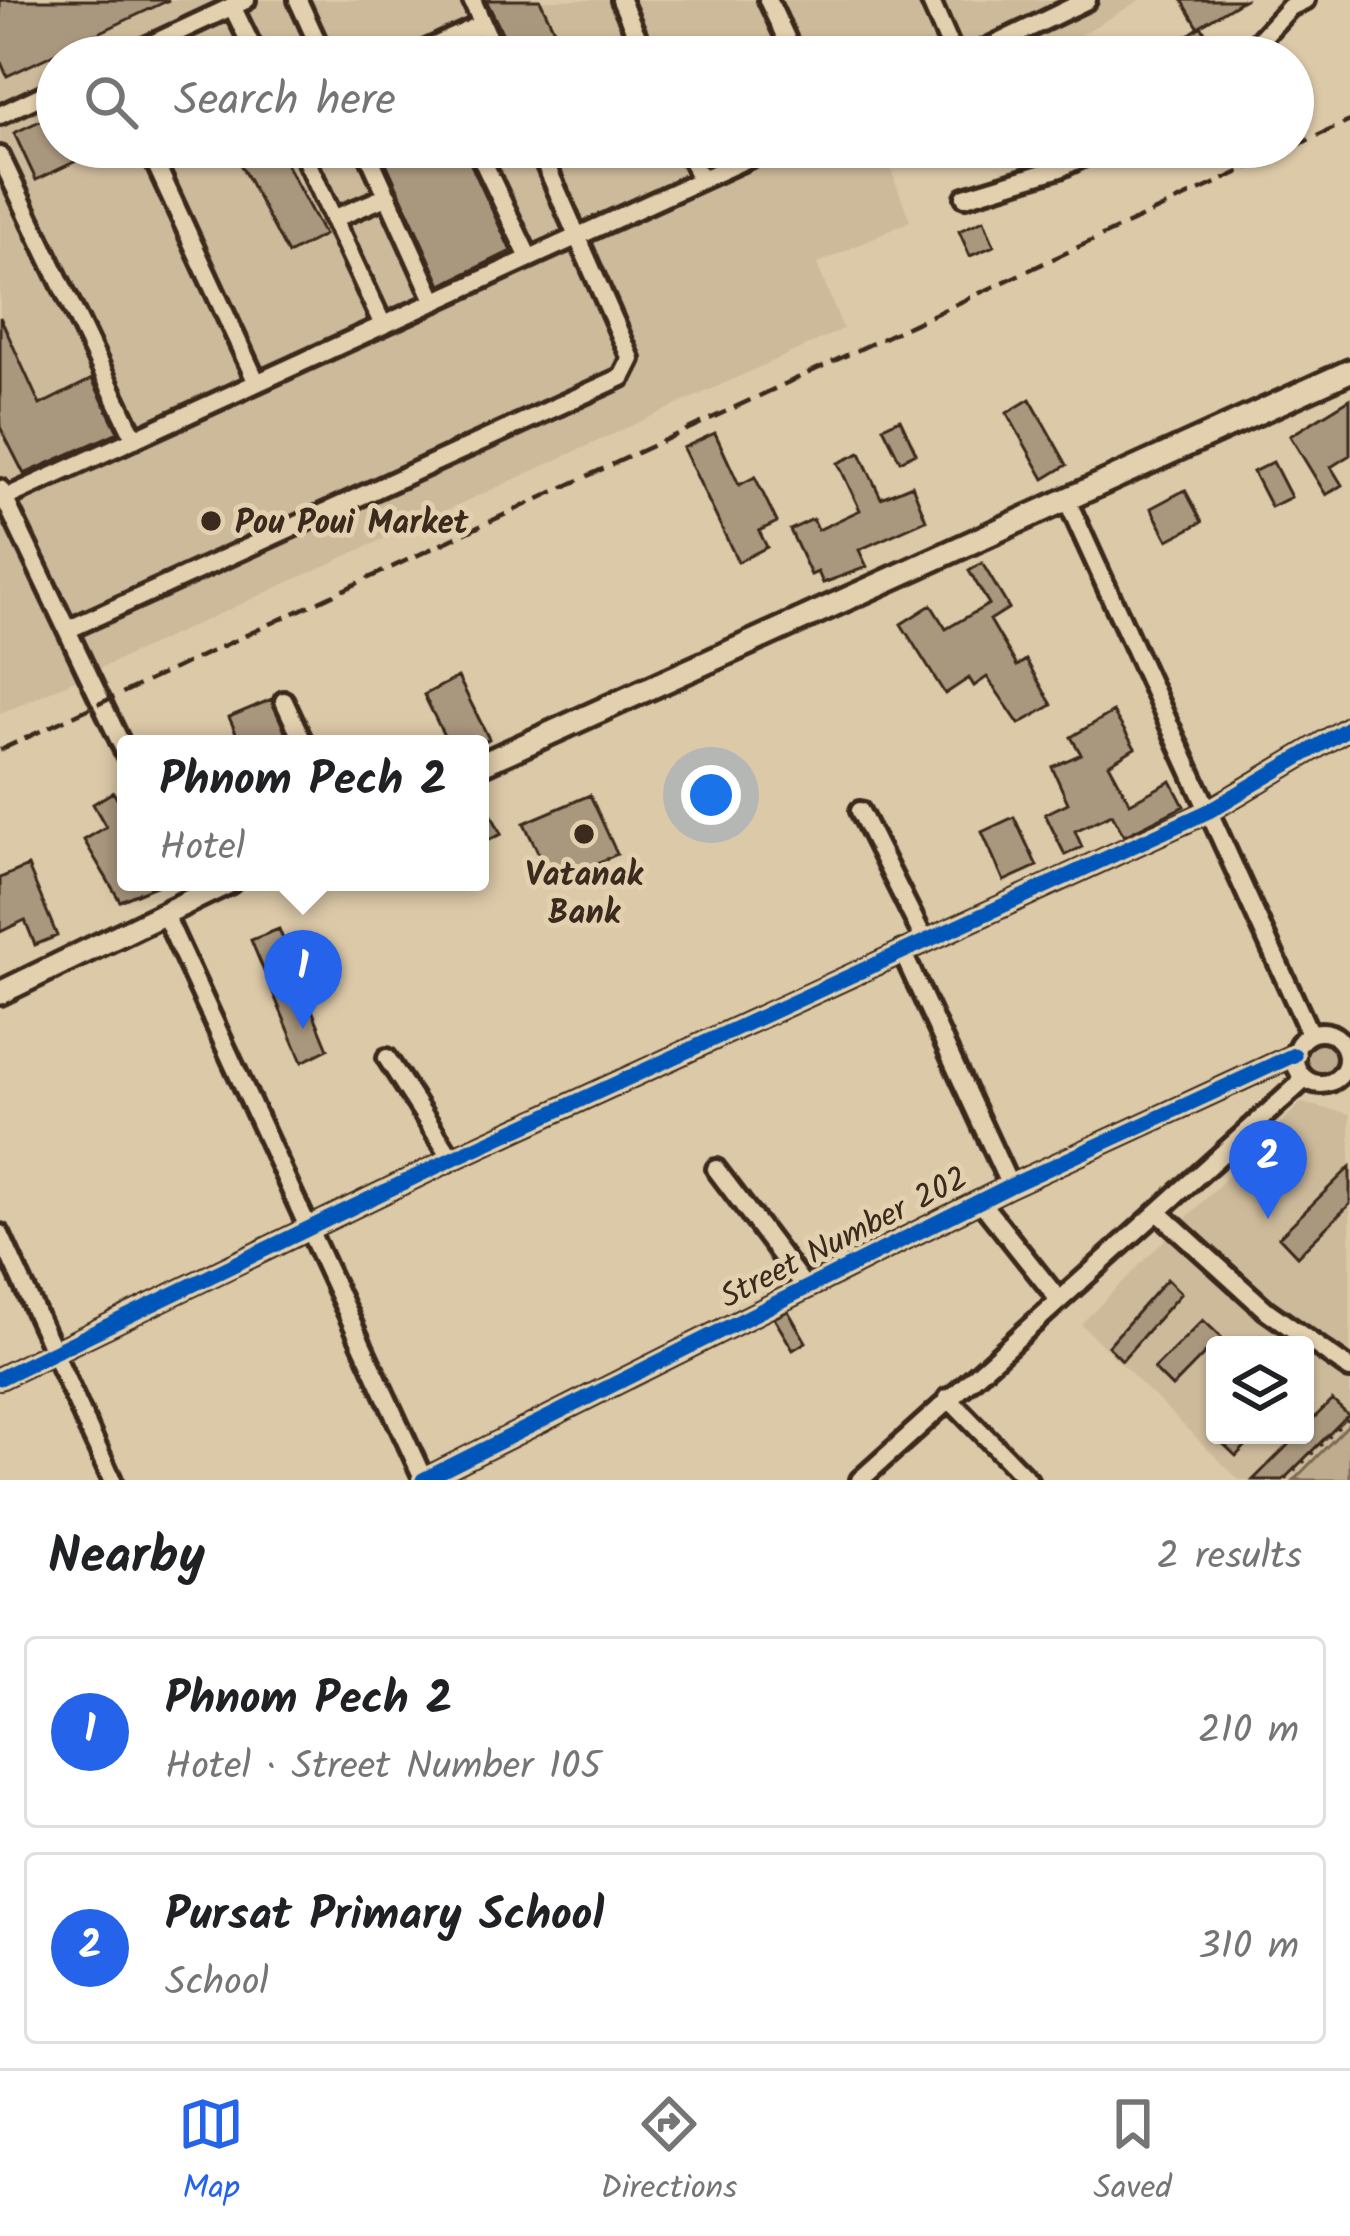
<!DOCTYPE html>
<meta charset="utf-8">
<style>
:root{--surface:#fff;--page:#f6f6f6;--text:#202124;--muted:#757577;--line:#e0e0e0;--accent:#2563eb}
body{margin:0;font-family:Kalam,sans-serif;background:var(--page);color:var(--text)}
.controls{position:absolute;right:36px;bottom:36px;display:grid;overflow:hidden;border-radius:12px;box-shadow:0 3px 9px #0004}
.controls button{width:108px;height:108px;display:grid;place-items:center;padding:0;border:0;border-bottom:3px solid var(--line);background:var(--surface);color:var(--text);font:60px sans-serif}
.you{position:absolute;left:711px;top:795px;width:42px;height:42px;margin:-30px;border:9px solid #fff;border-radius:50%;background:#1a73e8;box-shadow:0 0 0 18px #1a73e833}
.badge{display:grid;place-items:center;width:78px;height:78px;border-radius:50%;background:var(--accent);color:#fff;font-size:39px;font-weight:700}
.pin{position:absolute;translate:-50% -99px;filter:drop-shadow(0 3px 6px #0008)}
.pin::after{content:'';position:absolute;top:63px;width:42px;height:36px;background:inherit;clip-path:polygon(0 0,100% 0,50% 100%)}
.popup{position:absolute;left:117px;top:735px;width:372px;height:156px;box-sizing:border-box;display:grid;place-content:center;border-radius:12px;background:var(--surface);filter:drop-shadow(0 3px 9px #0005);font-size:39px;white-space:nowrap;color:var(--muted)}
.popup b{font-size:45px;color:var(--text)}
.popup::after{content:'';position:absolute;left:50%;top:100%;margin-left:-24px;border:24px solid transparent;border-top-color:var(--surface)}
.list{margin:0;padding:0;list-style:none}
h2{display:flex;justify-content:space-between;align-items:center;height:156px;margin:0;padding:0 48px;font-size:51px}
h2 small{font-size:39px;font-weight:400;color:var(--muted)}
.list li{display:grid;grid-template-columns:78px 1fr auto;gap:36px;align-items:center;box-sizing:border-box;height:192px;margin:0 24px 24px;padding:0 24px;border:3px solid var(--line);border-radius:12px}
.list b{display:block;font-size:45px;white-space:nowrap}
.list p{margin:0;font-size:39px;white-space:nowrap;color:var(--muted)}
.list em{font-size:39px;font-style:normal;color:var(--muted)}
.icon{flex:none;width:66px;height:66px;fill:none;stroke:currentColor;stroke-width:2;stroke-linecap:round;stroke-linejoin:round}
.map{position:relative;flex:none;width:1350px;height:1480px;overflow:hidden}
.search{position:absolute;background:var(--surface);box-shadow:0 3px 9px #0004;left:36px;right:36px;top:36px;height:132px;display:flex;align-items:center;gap:30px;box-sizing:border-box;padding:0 42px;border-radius:66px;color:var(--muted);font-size:45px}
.sheet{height:588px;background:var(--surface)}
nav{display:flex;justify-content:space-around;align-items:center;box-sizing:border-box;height:168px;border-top:3px solid var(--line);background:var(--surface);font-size:33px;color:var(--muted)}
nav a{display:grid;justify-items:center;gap:6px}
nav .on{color:var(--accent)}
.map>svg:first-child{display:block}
.built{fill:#cdba9b;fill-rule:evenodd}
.green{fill:#bfac8f;stroke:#7d6b56;stroke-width:3}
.building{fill:#aa987e;stroke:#3b2a1e;stroke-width:3}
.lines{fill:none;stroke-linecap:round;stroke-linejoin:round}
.minor-casing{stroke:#3b2a1e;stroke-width:26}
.major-casing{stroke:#3b2a1e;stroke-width:30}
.path{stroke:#3b2a1e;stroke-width:3;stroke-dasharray:3 9;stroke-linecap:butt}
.minor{stroke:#e3d0ae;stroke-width:16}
.major{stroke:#e3d0ae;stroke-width:21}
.rail{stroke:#3b2a1e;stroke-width:4.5;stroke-dasharray:18 9;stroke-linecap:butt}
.cycleway-casing{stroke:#e3d0ae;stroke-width:22}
.cycleway{stroke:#0057b8;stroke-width:15}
.poi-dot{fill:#3b2a1e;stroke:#e3d0ae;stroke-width:4.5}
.labels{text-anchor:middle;stroke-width:10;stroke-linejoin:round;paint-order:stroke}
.poi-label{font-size:33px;font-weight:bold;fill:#3b2a1e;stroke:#e3d0ae;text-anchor:start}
.street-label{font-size:33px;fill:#3b2a1e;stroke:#e3d0ae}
</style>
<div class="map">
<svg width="1350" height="1480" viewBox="0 0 1350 1480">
<rect width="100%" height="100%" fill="#dcc9a8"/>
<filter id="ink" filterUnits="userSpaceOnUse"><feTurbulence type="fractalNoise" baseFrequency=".00833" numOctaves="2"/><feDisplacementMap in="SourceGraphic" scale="24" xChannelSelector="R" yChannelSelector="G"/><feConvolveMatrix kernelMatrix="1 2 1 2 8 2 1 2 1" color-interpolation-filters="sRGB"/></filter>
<g filter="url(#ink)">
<path class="built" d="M0 0H1140L1044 57H57V147H893L885 153 910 221 817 264 843 329 0 714Z
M1301 1103 1350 1114V1480H1239L1081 1324ZM1215 1345H1305V1435H1215Z"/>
<path class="green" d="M1304 1056a17 17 0 1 1 34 0a17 17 0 1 1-34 0Z
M1350 1423V1480H1294Z"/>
<path class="building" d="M0 0H169L7 76 0 60Z
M486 0H540L567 57H514Z
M1182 0H1243L1198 27Z
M1201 26 1217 50 1208 57H1197L1184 38Z
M57 113V147H106L36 180 14 133Z
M231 147H277L324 235 288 254Z
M379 147H463L511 251 441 285Z
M984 220 994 246 970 256 959 231Z
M0 317 40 405 92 379 118 432 24 474 0 427Z
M1030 399 1067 465 1044 479 1007 413Z
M1350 399V455L1331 467 1342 485 1326 495 1290 436Z
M900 419 916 453 900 461 883 427Z
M715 433 739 485 755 477 777 522 759 531 767 547 738 562 683 448Z
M860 453 881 498 912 485 926 520 859 550 867 567 823 583 818 572 811 575 790 530 813 519 818 530 860 510 838 463Z
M1273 462 1291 497 1271 507 1253 472Z
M1185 490 1202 522 1168 540 1151 508Z
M982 563 1009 608 990 620 1017 666 1026 660 1052 705 1019 724 987 677 974 686 969 678 945 694 901 624 931 605 946 629 989 604 969 571Z
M458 677 489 739 480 744H448L424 695Z
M272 699 290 744H241L229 717Z
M1113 712 1135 748 1109 764 1130 803 1171 781 1184 806 1124 836 1112 814 1075 831 1082 847 1065 855 1045 814 1068 803 1052 767 1081 754 1071 737Z
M480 791 501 834 480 844Z
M113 792 126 813V882H165L120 901 84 840 106 827 93 804Z
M590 795 617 854 578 872 573 862 548 874 524 823Z
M1014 817 1037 866 1004 881 982 832Z
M28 866 57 936 35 945 25 920 0 932V878Z
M279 929 328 1049 302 1062 251 940Z
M1350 1167V1204L1297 1256 1279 1237Z
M1167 1279 1181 1293 1122 1360 1108 1346Z
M788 1311 806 1342 793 1350 774 1318Z
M1203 1320 1221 1337 1172 1387 1154 1369Z
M1332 1400 1348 1415 1283 1480H1253L1298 1435H1305V1427Z
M1214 1435H1256L1236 1456Z"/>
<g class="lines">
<defs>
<path id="minor" d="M298 0 324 57
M472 0 497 57
M621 0 646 57
M768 0 795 57
M930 0 955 57
M232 6 257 57
M124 57 246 0
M411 57 482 24
M969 57 1087 0
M1244 57 1290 7 1305 0
M0 115 57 88
M148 147 257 383
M300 147 383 325
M365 147 435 302
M476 147 529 258
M686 147 701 180
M0 156 135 439
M965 197 1060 168 1103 147
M333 219 388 196
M0 489 126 754
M5 498 773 147
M1066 498 1310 1034
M67 630 622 377 631 359 538 147
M284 701 304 744
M860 811 924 939
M164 913 424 1480
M902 951 1010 1186
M1295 1058a26 26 0 1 1 52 0a26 26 0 1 1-52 0Z
M387 1058 452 1159
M716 1169 806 1288
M980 1201 1059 1300
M1158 1212 1266 1310 1350 1369
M0 1234 112 1480
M0 1378 452 1159 1209 811 1350 727
M948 1398 1028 1480
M423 1480 1010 1186 1294 1055
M860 1480 1305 1079"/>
<path id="major" d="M480 765 1350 371
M0 993 229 882"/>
</defs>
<use href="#minor" class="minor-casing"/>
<use href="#major" class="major-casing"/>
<path class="path" d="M1286 1480 1350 1416"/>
<use href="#minor" class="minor"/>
<use href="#major" class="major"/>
<path class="rail" d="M1293 147 1350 121
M0 750 1293 147"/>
<defs>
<path id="cycleway" d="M0 1378 452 1159 1209 811 1350 727
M423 1480 1010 1186 1294 1055"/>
</defs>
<use href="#cycleway" class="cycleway-casing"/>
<use href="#cycleway" class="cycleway"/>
</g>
</g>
<g class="poi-dot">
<circle cx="211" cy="521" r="12"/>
<circle cx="584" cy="834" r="12"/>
</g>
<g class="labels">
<g class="poi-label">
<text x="235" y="533">Pou Poui Market</text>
<text x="584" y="885" text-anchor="middle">Vatanak<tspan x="584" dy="38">Bank</tspan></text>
</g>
<g class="street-label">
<text transform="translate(843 1236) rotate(-27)" y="12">Street Number 202</text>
</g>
</g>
</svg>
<div class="controls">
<button><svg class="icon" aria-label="layers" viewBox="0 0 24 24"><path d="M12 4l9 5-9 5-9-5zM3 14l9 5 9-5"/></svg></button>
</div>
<div class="you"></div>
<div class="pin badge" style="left:303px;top:1029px">1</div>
<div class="popup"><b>Phnom Pech 2</b>Hotel</div>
<div class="pin badge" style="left:1268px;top:1219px">2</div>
<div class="search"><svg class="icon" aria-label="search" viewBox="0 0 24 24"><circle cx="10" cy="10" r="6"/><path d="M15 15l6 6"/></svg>Search here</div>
</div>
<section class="sheet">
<h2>Nearby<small>2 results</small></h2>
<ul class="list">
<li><span class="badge">1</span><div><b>Phnom Pech 2</b><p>Hotel · Street Number 105</p></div><em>210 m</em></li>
<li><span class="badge">2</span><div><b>Pursat Primary School</b><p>School</p></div><em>310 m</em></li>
</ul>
</section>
<nav>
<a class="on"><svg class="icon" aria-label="map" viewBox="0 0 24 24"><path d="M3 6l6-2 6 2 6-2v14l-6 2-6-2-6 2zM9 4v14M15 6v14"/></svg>Map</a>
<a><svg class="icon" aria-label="directions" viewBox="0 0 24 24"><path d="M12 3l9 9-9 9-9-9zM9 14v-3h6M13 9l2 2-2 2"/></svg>Directions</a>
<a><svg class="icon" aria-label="saved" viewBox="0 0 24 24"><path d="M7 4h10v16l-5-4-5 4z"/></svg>Saved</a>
</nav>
